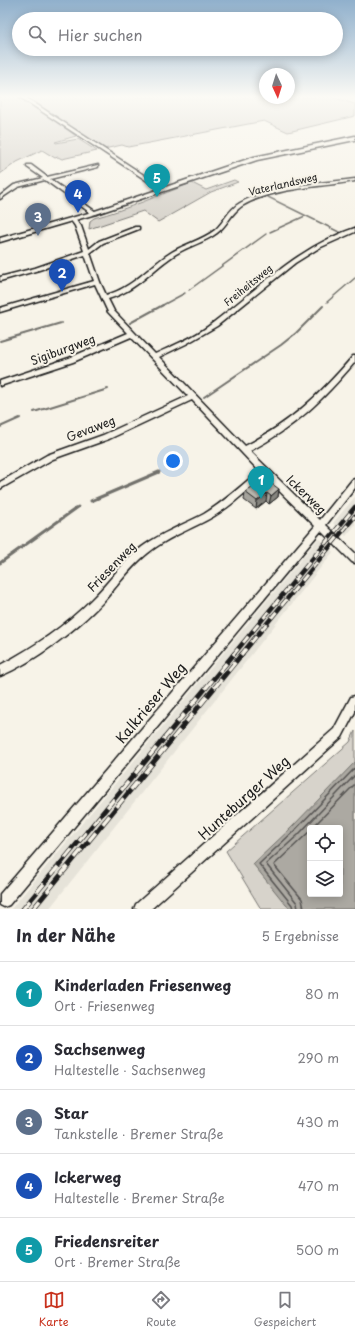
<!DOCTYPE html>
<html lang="de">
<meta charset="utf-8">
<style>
:root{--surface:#fff;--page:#f2f2f3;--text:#2b2b33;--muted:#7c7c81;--line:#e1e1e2;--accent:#c8321e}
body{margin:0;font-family:"Playpen Sans",sans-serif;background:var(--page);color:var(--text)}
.controls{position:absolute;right:12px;bottom:12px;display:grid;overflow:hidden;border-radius:4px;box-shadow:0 2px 10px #0003}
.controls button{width:36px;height:36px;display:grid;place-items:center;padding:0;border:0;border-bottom:1px solid var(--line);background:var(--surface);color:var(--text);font:20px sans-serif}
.compass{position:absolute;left:259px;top:68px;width:36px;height:36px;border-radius:50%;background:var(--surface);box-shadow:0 2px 10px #0003;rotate:176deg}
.you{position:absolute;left:173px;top:461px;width:14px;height:14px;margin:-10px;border:3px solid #fff;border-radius:50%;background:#1a73e8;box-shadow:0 0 0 6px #1a73e833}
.badge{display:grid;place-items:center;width:26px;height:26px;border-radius:50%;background:var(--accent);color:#fff;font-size:13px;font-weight:700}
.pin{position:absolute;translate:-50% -33px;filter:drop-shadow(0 1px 2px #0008)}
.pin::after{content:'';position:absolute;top:21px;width:14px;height:12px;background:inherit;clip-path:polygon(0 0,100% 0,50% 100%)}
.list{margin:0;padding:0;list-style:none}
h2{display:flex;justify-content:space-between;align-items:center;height:52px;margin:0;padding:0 16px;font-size:17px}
h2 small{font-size:13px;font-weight:400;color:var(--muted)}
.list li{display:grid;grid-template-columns:26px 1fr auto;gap:12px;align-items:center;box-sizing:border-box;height:64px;padding:0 16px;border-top:1px solid var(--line)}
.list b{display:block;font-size:15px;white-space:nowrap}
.list p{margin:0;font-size:13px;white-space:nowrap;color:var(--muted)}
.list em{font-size:13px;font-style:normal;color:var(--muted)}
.icon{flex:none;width:22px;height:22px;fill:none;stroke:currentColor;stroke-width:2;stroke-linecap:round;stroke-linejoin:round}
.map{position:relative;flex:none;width:355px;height:909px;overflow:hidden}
.search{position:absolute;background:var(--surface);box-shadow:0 2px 10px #0003;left:12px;right:12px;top:12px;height:44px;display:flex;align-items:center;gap:10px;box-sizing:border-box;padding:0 14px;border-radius:22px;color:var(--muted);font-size:15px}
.sheet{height:372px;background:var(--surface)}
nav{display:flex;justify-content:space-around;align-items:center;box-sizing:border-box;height:56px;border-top:1px solid var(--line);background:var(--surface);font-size:11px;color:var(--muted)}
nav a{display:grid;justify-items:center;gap:2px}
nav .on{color:var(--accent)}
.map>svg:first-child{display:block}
.built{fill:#e6e3d9}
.green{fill:#d7d3cb;stroke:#7a7874;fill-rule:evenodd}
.water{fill:#aca9a2;stroke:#72716c;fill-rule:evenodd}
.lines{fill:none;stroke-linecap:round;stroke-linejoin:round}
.shore{stroke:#565452;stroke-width:1.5}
.stream-far2{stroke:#72716c;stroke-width:1.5}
.stream-far1{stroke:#72716c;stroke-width:2}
.stream{stroke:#72716c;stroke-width:3}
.minor-casing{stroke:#1c1c1c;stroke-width:3}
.major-casing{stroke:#1c1c1c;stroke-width:3}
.minor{fill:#f7f3e8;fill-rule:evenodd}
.major{fill:#f7f3e8;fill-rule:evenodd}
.rail-far1-casing{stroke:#1c1c1c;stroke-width:4.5}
.rail-casing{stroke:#1c1c1c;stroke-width:5}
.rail-far1{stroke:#f7f3e8;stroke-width:3;stroke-dasharray:8;stroke-linecap:butt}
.rail{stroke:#f7f3e8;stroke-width:3.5;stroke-dasharray:11;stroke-linecap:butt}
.wall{fill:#a5a39c;stroke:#1c1c1c}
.shaded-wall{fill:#86857f;stroke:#1c1c1c}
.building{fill:#c0beb5;stroke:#1c1c1c}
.labels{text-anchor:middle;stroke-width:4;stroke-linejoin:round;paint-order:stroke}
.far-street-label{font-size:10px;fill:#1c1c1c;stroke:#f7f3e8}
.street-label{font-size:12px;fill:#1c1c1c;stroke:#f7f3e8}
.near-street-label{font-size:14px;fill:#1c1c1c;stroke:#f7f3e8}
</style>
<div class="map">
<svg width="355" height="909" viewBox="0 0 355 909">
<rect width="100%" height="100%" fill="#f7f3e8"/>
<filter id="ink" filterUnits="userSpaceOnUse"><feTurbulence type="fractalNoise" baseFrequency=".025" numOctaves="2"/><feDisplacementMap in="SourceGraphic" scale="8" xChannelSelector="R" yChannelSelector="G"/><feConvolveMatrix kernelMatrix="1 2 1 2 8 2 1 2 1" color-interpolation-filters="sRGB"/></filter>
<g filter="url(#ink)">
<path class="built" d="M355 497V525L346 536 333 523Z
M319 538 333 552 49 909H11Z"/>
<path class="green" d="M0 97H21L76 136 55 142 56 143 78 139 97 151 62 159 58 157 55 158 42 150 17 162 0 174Z
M24 97H331L355 104V116L288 132 264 121 128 147 122 145 104 149Z
M234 180 238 182 211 192 158 222 143 211 89 229 90 221 94 218C128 209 159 195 192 183L206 190Z
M355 731V909H261L226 851 350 742ZM310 828H340V894H310Z"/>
<path class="water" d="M355 762V909H291L286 905 253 864 291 828ZM310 828H340V894H310Z"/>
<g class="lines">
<path class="shore" d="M312 828 355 784
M293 909 292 905 259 864 294 831 355 768
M298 909 297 903 266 864 298 835 355 775
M304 909 302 899 274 865 310 831"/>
<path class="stream-far2" d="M268 197 341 233
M270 232 305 216
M189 290 266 234
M327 302 355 278
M161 306 185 293"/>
<path class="stream-far1" d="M130 323 163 305
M0 341 61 323
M204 397 281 345 296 333 323 306
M34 412 108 389
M0 427 20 418"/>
<path class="stream" d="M91 501 159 472
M0 563 78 507"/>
<defs>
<path id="minor" d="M20 97H25L165 189 161 190Z
M27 165H31L47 177 98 165V167L50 179 96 212V214H92L45 180 18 187 0 199V196L14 185 43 178 27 167Z
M355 179V181C321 187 271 188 242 206 231 213 227 226 217 233 205 242 189 246 176 254 151 270 138 290 108 299L114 311 155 354C175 345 197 336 214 322 259 288 300 246 355 228V232L319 248 295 263 217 326 186 344 159 357 245 446C291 422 319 396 353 356H355V362C322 401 295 427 250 451L320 520 352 480 355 479V488L326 525 355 553V563L352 562 321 531 9 905 4 907 0 905V894L315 526 264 476C247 491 229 508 209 519 189 530 166 538 148 553 130 567 118 585 103 602 77 629 35 662 0 676V665C33 648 65 626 91 600 109 583 122 562 142 547 161 533 183 525 204 514 224 502 241 486 259 471L192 400 109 439 53 459 0 489V482L47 455 103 435 188 396 131 337 73 362 0 386V381L69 358 128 333 108 312 95 284 0 312V308L94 281 85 255 39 270 0 281V277L35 268 84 251 75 226 70 219 71 218H75L81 226 89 249 99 241 135 227H139V229L103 243 90 253 100 282 106 295C133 288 149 266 172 252 185 244 202 240 215 230 224 222 229 209 240 203 273 185 318 184 355 179Z
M355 696V712L342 737 151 909H134L136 904 334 729 351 697Z"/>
<path id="major" d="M355 136V140L257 160 96 214 0 242V238L92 212 254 157Z"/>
</defs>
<use href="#minor" class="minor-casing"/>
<use href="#major" class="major-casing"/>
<use href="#minor" class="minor"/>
<use href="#major" class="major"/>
<defs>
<path id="rail-far1" d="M233 655 355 507
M241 655 355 516"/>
<path id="rail" d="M23 909 234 654
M33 909 242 654"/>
</defs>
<use href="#rail-far1" class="rail-far1-casing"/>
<use href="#rail" class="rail-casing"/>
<use href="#rail-far1" class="rail-far1"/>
<use href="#rail" class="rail"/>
</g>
<path class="wall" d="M279 489 278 497 269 504 266 501 256 509 244 500 245 492Z"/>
<path class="shaded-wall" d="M279 489 278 497 269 504 271 496Z
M267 493 266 501 256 509 257 501Z"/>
<path class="building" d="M264 478 279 489 271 496 267 493 257 501 245 492Z"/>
</g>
<linearGradient id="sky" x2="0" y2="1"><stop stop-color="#90b0cc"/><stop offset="0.43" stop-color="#fbfaf5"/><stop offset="1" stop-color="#fbfaf5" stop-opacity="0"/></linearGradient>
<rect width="355" height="225" fill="url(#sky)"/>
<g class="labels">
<g class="far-street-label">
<text transform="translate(283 184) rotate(-13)" y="4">Vaterlandsweg</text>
<text transform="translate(248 285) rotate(-39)" y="4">Freiheitsweg</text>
</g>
<g class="street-label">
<text transform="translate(63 350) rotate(-20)" y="4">Sigiburgweg</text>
<text transform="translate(91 429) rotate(-21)" y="4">Gevaweg</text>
<text transform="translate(306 495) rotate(44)" y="4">Ickerweg</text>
<text transform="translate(112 567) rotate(-46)" y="4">Friesenweg</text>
</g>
<g class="near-street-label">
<text transform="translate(151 703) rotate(-50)" y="5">Kalkrieser Weg</text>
<text transform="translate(244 798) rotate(-42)" y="5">Hunteburger Weg</text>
</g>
</g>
</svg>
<div class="controls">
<button><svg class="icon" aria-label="locate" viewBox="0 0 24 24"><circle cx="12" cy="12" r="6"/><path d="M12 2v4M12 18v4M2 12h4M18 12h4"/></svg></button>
<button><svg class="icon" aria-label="layers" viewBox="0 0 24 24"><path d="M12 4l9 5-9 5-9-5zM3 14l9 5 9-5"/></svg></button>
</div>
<svg class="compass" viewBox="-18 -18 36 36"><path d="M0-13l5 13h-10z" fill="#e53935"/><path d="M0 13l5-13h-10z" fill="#7c7c81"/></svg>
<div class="you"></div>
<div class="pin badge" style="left:261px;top:499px;background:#0f9aa8">1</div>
<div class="pin badge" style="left:62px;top:292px;background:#1a4fb4">2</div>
<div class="pin badge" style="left:38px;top:236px;background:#5c6f8a">3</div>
<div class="pin badge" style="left:78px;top:213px;background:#1a4fb4">4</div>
<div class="pin badge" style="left:157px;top:197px;background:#0f9aa8">5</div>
<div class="search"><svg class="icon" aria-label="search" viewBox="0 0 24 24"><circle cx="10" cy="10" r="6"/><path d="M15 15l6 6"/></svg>Hier suchen</div>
</div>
<section class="sheet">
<h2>In der Nähe<small>5 Ergebnisse</small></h2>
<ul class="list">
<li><span class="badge" style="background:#0f9aa8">1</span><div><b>Kinderladen Friesenweg</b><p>Ort · Friesenweg</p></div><em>80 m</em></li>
<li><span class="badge" style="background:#1a4fb4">2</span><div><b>Sachsenweg</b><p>Haltestelle · Sachsenweg</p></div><em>290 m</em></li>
<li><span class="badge" style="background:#5c6f8a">3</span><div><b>Star</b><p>Tankstelle · Bremer Straße</p></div><em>430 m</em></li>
<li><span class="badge" style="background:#1a4fb4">4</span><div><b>Ickerweg</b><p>Haltestelle · Bremer Straße</p></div><em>470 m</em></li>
<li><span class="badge" style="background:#0f9aa8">5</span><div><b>Friedensreiter</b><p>Ort · Bremer Straße</p></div><em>500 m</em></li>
</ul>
</section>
<nav>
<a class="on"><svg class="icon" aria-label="map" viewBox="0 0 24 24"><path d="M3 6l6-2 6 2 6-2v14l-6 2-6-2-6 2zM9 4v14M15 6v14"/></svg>Karte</a>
<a><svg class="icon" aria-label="directions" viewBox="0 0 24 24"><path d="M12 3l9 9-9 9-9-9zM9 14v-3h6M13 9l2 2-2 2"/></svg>Route</a>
<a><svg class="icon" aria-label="saved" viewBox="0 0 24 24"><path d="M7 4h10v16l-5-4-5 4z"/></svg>Gespeichert</a>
</nav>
